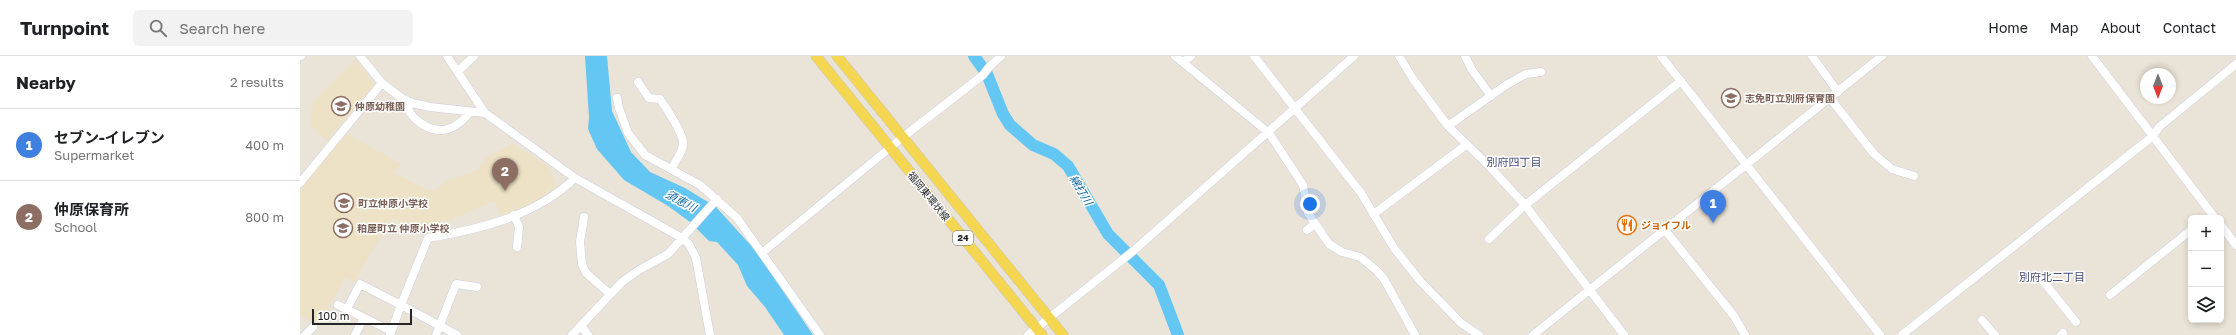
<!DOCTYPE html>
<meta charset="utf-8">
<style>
:root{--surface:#fff;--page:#f2f2f2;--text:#202124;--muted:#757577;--line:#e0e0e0;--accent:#2563eb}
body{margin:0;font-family:"Golos Text","Noto Sans JP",sans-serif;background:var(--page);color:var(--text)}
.controls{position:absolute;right:12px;bottom:12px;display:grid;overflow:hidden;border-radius:6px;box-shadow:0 2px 6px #0003}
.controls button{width:36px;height:36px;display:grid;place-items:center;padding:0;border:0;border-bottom:1px solid var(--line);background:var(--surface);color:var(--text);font:20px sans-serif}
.compass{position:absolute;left:1840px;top:12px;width:36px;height:36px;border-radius:50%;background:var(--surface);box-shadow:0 2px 6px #0003;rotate:180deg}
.scale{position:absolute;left:12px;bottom:10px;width:100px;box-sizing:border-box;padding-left:4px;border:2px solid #262626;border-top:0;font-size:11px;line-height:14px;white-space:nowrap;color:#262626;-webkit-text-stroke:3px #fff;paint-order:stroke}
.you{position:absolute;left:1010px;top:148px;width:14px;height:14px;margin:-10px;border:3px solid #fff;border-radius:50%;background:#1a73e8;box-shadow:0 0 0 6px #1a73e833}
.badge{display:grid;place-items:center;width:26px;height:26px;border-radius:50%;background:var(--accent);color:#fff;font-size:13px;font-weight:700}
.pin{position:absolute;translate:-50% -33px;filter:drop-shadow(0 1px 2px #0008)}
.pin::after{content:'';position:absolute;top:21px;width:14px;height:12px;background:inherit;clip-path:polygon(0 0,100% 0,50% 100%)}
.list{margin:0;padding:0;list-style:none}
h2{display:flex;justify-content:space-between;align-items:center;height:52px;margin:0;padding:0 16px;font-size:17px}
h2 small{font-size:13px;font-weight:400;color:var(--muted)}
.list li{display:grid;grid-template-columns:26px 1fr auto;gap:12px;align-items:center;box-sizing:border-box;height:72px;padding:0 16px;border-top:1px solid var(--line)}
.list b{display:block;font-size:15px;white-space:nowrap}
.list p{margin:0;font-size:13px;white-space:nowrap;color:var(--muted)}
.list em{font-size:13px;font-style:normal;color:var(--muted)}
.icon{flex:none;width:22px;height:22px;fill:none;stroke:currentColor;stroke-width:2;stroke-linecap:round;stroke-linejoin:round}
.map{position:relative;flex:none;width:1936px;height:279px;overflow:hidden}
header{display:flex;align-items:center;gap:24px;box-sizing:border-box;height:56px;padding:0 20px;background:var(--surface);border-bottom:1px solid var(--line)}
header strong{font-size:19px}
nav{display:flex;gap:22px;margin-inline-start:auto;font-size:14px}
.search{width:280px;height:36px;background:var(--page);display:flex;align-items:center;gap:10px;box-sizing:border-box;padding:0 14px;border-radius:6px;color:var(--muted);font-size:15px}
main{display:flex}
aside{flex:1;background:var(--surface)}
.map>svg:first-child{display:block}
.education{fill:#ede2c5}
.water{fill:#64c6f2}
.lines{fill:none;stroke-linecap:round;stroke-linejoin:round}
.river{stroke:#64c6f2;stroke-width:12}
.minor-casing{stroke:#cccfe1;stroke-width:9}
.major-casing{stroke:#c7c7c7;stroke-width:11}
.minor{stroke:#fff;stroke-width:8}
.major{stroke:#f5d651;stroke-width:10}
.labels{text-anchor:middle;stroke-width:3;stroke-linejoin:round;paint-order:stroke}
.shield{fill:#fff;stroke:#676767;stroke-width:1}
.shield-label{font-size:9px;font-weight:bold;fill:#262626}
.education-label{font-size:10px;font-weight:bold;fill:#785e54;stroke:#fff;text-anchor:start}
.street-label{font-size:10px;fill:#262626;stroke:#fff}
.food-label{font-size:10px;font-weight:bold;fill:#c56008;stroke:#fff;text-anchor:start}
.neighbourhood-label{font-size:11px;fill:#464d78;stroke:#fff}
.water-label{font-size:11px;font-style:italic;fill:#086198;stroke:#fff}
</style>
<header>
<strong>Turnpoint</strong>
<div class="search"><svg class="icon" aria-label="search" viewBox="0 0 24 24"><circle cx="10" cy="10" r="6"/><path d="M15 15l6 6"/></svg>Search here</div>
<nav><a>Home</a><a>Map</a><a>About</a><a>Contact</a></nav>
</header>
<main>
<aside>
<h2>Nearby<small>2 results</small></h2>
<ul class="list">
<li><span class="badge" style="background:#3f7fe0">1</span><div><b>セブン-イレブン</b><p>Supermarket</p></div><em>400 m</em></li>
<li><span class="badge" style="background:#8d6e63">2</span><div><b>仲原保育所</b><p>School</p></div><em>800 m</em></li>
</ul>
</aside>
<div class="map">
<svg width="1936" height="279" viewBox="0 0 1936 279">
<rect width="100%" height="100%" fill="#eae3d7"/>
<path class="education" d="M56 3 75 29 26 85 11 69 12 47Z
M45 77 101 108 94 117 126 133 136 134 147 125 178 114 186 102 213 88 249 111 257 130 234 147 202 160 194 145 150 164 140 166 138 177 126 179 92 162 54 226 45 221 20 266 14 268 0 258V132Z"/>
<path class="water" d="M285 0H307L312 55 331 96 350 116 385 132 416 151 455 194 513 279H484L465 251 447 230 438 209 417 186 409 185 390 166 368 150 324 124 297 93 288 73 289 61Z"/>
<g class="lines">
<path class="river" d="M674 0 687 18 703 58 710 69 733 89 754 98 768 110 808 178 859 229 878 279"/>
<defs>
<path id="minor" d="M0 0H1
M60 0 82 27 103 43 112 47 130 51 185 57 275 122 382 182 389 188 396 202 410 279
M147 0 185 57
M875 0 969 77 1003 129 1008 157 1029 188 1042 196 1060 201 1076 214 1084 223 1115 279
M954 0 1061 137 1094 192 1121 226 1161 267 1179 279
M1099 0 1113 23 1148 70 1189 110 1225 149 1324 279
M1165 0 1172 14 1191 40
M1361 0 1580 279
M1512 0 1538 36
M1792 0 1915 162
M883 6 891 0
M158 15 174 0
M338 26 349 42 360 43C366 52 385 79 383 90 381 98 375 106 371 113
M317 42 319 52 328 77 345 99 400 129 437 162 520 279
M1530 42 1574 98 1592 113 1614 120
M106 44C107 62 130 78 148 73 156 70 165 63 170 56
M1148 70 1206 29 1226 18 1241 16
M0 127 82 27
M1075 157 1166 89
M214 159 219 171 217 191
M284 161 280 186 282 208 286 217 310 238
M1921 169 1936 189
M1007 174 1015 168
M1365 174 1434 260 1445 279
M1189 183 1225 149 1381 25
M463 196 603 81 683 19 690 10 701 0
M1739 220 1776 266
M1810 239 1891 174
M38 249 91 275
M47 253 60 228 101 249 90 279
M1682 264 1695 279
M281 270 288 279
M5 279 13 271
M55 279 64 262
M136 279 156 228 177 231
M157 279 101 249 128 182C180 173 236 160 275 122
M272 279 322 226 339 214 368 198 417 143
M728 279 832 196 1054 0
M1233 279 1582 0
M1602 279 1853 80 1859 71 1936 8
M1761 279 1763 277"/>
<path id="major" d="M516 0 742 279
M537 0 763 279"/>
</defs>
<use href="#minor" class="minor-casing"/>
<use href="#major" class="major-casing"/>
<use href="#minor" class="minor"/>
<use href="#major" class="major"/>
</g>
<defs>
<symbol id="school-ring" viewBox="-11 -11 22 22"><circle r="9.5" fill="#fff" stroke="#8d6e63" stroke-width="1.5"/><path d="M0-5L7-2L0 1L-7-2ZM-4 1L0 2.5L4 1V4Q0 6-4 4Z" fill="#8d6e63"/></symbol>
<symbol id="restaurant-ring" viewBox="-11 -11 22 22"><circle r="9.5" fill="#fff" stroke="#e8710a" stroke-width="1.5"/><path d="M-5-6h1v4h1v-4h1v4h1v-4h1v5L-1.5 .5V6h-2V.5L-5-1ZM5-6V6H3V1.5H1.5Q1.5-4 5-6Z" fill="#e8710a"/></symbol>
</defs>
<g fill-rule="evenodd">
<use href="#school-ring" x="1420" y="31" width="22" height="22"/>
<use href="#school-ring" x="30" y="39" width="22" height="22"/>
<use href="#school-ring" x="33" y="136" width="22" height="22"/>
<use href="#restaurant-ring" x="1316" y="158" width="22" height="22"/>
<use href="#school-ring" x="32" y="161" width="22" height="22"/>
</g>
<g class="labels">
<rect class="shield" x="653" y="175" width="20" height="14" rx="3"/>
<g class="shield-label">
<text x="663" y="185">24</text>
</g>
<g class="education-label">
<text x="1445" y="46">志免町立別府保育園</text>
<text x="55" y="54">仲原幼稚園</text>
<text x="58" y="151">町立仲原小学校</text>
<text x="57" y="176">粕屋町立 仲原小学校</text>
</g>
<g class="street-label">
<text transform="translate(629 140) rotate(51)" y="4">福岡東環状線</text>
</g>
<g class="food-label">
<text x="1341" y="173">ジョイフル</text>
</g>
<g class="neighbourhood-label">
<text x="1214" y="110">別府四丁目</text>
<text x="1752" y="225">別府北二丁目</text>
</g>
<g class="water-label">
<text transform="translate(781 134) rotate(59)" y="4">綿打川</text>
<text transform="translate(381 145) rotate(28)" y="4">須恵川</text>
</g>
</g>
</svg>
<div class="controls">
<button>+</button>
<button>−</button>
<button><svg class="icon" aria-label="layers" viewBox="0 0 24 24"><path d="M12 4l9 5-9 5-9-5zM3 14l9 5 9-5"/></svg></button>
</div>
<svg class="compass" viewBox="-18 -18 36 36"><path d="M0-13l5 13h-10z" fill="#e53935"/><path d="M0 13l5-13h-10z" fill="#757577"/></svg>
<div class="scale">100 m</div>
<div class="you"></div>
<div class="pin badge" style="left:1413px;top:167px;background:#3f7fe0">1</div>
<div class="pin badge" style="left:205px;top:135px;background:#8d6e63">2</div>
</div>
</main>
